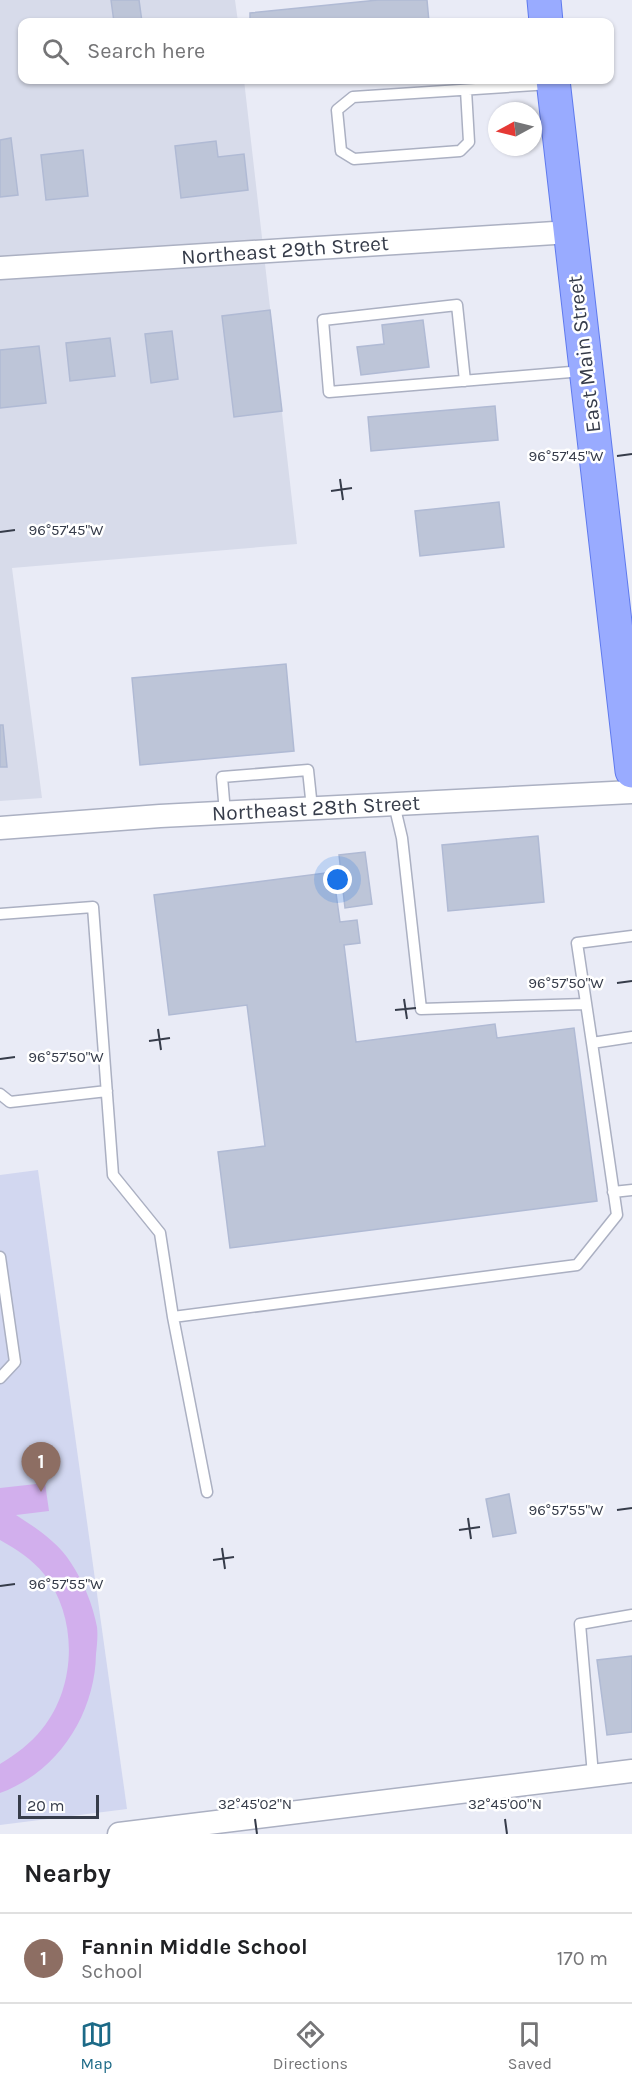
<!DOCTYPE html>
<meta charset="utf-8">
<style>
:root{--surface:#fff;--page:#f6f6f6;--text:#202124;--muted:#757577;--line:#e0e0e0;--accent:#1c6a87}
body{margin:0;font-family:Karla,sans-serif;background:var(--page);color:var(--text)}
.compass{position:absolute;left:488px;top:102px;width:54px;height:54px;border-radius:50%;background:var(--surface);box-shadow:0 2px 4px #0004;rotate:263deg}
.scale{position:absolute;left:18px;bottom:15px;width:81px;box-sizing:border-box;padding-left:6px;border:3px solid #363c4a;border-top:0;font-size:16px;line-height:21px;white-space:nowrap;color:#363c4a;-webkit-text-stroke:4px #fff;paint-order:stroke}
.you{position:absolute;left:338px;top:880px;width:21px;height:21px;margin:-15px;border:4px solid #fff;border-radius:50%;background:#1a73e8;box-shadow:0 0 0 9px #1a73e833}
.badge{display:grid;place-items:center;width:39px;height:39px;border-radius:50%;background:var(--accent);color:#fff;font-size:20px;font-weight:700}
.pin{position:absolute;translate:-50% -50px;filter:drop-shadow(0 2px 3px #0008)}
.pin::after{content:'';position:absolute;top:32px;width:21px;height:18px;background:inherit;clip-path:polygon(0 0,100% 0,50% 100%)}
.list{margin:0;padding:0;list-style:none}
h2{display:flex;justify-content:space-between;align-items:center;height:78px;margin:0;padding:0 24px;font-size:26px}
h2 small{font-size:20px;font-weight:400;color:var(--muted)}
.list li{display:grid;grid-template-columns:39px 1fr auto;gap:18px;align-items:center;box-sizing:border-box;height:90px;padding:0 24px;border-top:2px solid var(--line)}
.list b{display:block;font-size:22px;white-space:nowrap}
.list p{margin:0;font-size:20px;white-space:nowrap;color:var(--muted)}
.list em{font-size:20px;font-style:normal;color:var(--muted)}
.icon{flex:none;width:33px;height:33px;fill:none;stroke:currentColor;stroke-width:2;stroke-linecap:round;stroke-linejoin:round}
.map{position:relative;flex:none;width:632px;height:1834px;overflow:hidden}
.search{position:absolute;background:var(--surface);box-shadow:0 2px 4px #0004;left:18px;right:18px;top:18px;height:66px;display:flex;align-items:center;gap:15px;box-sizing:border-box;padding:0 21px;border-radius:12px;color:var(--muted);font-size:22px}
.sheet{height:168px;background:var(--surface)}
nav{display:flex;justify-content:space-around;align-items:center;box-sizing:border-box;height:84px;border-top:2px solid var(--line);background:var(--surface);font-size:16px;color:var(--muted)}
nav a{display:grid;justify-items:center;gap:3px}
nav .on{color:var(--accent)}
.map>svg:first-child{display:block}
.residential{fill:#d7dbea}
.education{fill:#d2d7f0}
.green{fill:#d2afed}
.building{fill:#bdc5d8;stroke:#b0bad4;stroke-width:1.5}
.lines{fill:none;stroke-linecap:round;stroke-linejoin:round}
.lane-casing{stroke:#abb0c2;stroke-width:13}
.street-casing{stroke:#abb0c2;stroke-width:25}
.primary-casing{stroke:#5f7aee;stroke-width:35}
.lane{stroke:#fff;stroke-width:10}
.street{stroke:#fff;stroke-width:22}
.primary{stroke:#99abff;stroke-width:33}
.ticks{fill:none;stroke:#363c4a;stroke-width:2}
.labels{text-anchor:middle;stroke-width:5;stroke-linejoin:round;paint-order:stroke}
.street-label{font-size:21px;fill:#363c4a;stroke:#fff}
.ticks-label{font-size:15px;text-anchor:middle;fill:#363c4a;stroke:#fff;stroke-width:5;stroke-linejoin:round;paint-order:stroke}
</style>
<div class="map">
<svg width="632" height="1834" viewBox="0 0 632 1834">
<rect width="100%" height="100%" fill="#e9ebf6"/>
<path class="residential" d="M0 0H235L238 22H22V80H244L297 544 12 568 42 798 0 801Z"/>
<path class="education" d="M38 1170 127 1809 0 1825V1175Z"/>
<path class="green" d="M45 1483 49 1511 16 1515C36 1528 58 1542 71 1563 83 1581 93 1605 97 1627 98 1635 97 1645 96 1654 95 1714 58 1772 0 1793V1764C16 1754 30 1744 42 1729 77 1686 78 1617 44 1574 32 1559 16 1549 0 1540V1488Z"/>
<path class="building" d="M111 0H139L142 22H114Z
M378 0H427L429 22H250V13Z
M11 138 18 195 0 197V140Z
M216 141 218 157 244 154 248 190 181 198 175 146Z
M83 150 88 196 46 200 41 155Z
M270 310 282 411 234 417 222 316Z
M423 320 429 367 361 375 357 347 384 344 382 325Z
M172 331 178 379 151 383 145 334Z
M110 338 115 376 70 381 66 343Z
M39 346 46 403 0 408V350Z
M495 406 498 440 371 451 368 417Z
M499 502 504 547 420 556 415 511Z
M286 664 294 751 140 765 132 678Z
M0 725H3L7 767H0Z
M538 836 544 902 448 911 442 845Z
M365 852 372 904 345 908 339 855Z
M333 872 340 922 357 920 360 943 344 945 356 1042 495 1024 497 1038 574 1028 597 1201 230 1248 218 1152 265 1146 247 1005 169 1015 154 895Z
M509 1494 516 1533 493 1537 486 1499Z
M632 1656V1732L607 1735 597 1660Z"/>
<g class="lines">
<defs>
<path id="lane" d="M466 90 469 142 460 151 354 159 341 151 337 110 353 97 550 84
M465 381 457 305 323 320 329 392 583 371
M394 804 402 838 421 1009 586 1004
M225 813 222 777 308 770 312 808
M0 914 93 907 113 1175 160 1233 173 1317 207 1492
M592 1043 577 943 632 936
M0 1094 10 1102 107 1091
M613 1192 632 1190
M0 1257 15 1362 0 1378
M173 1317 577 1265 617 1215 592 1043 632 1037
M593 1775 580 1624 632 1615"/>
<path id="street" d="M0 268 570 232
M0 828 160 816 632 792
M119 1834 632 1771"/>
<path id="primary" d="M544 0 546 22
M553 80 632 771"/>
</defs>
<use href="#lane" class="lane-casing"/>
<use href="#street" class="street-casing"/>
<use href="#primary" class="primary-casing"/>
<use href="#lane" class="lane"/>
<use href="#street" class="street"/>
<use href="#primary" class="primary"/>
</g>
<path class="ticks" d="M617 456 632 454M340 479 343 500M331 491 352 488M0 532 15 530M617 983 632 981M404 999 407 1019M395 1010 416 1008M158 1029 161 1050M149 1041 170 1038M0 1059 15 1057M617 1510 632 1508M468 1518 471 1539M459 1530 480 1527M222 1548 225 1569M213 1560 234 1557M0 1586 15 1584M255 1819 257 1834M505 1819 507 1834"/>
<g class="labels">
<g class="street-label">
<text transform="translate(285 250) rotate(-4)" y="7">Northeast 29th Street</text>
<text transform="translate(584 354) rotate(-97)" y="7">East Main Street</text>
<text transform="translate(316 808) rotate(-3)" y="7">Northeast 28th Street</text>
</g>
</g>
<g class="ticks-label">
<text x="566" y="461">96°57'45"W</text>
<text x="66" y="535">96°57'45"W</text>
<text x="566" y="988">96°57'50"W</text>
<text x="66" y="1062">96°57'50"W</text>
<text x="566" y="1515">96°57'55"W</text>
<text x="66" y="1589">96°57'55"W</text>
<text x="255" y="1809">32°45'02"N</text>
<text x="505" y="1809">32°45'00"N</text>
</g>
</svg>
<svg class="compass" viewBox="-18 -18 36 36"><path d="M0-13l5 13h-10z" fill="#e53935"/><path d="M0 13l5-13h-10z" fill="#757577"/></svg>
<div class="scale">20 m</div>
<div class="you"></div>
<div class="pin badge" style="left:41px;top:1492px;background:#8d6e63">1</div>
<div class="search"><svg class="icon" aria-label="search" viewBox="0 0 24 24"><circle cx="10" cy="10" r="6"/><path d="M15 15l6 6"/></svg>Search here</div>
</div>
<section class="sheet">
<h2>Nearby<small></small></h2>
<ul class="list">
<li><span class="badge" style="background:#8d6e63">1</span><div><b>Fannin Middle School</b><p>School</p></div><em>170 m</em></li>
</ul>
</section>
<nav>
<a class="on"><svg class="icon" aria-label="map" viewBox="0 0 24 24"><path d="M3 6l6-2 6 2 6-2v14l-6 2-6-2-6 2zM9 4v14M15 6v14"/></svg>Map</a>
<a><svg class="icon" aria-label="directions" viewBox="0 0 24 24"><path d="M12 3l9 9-9 9-9-9zM9 14v-3h6M13 9l2 2-2 2"/></svg>Directions</a>
<a><svg class="icon" aria-label="saved" viewBox="0 0 24 24"><path d="M7 4h10v16l-5-4-5 4z"/></svg>Saved</a>
</nav>
